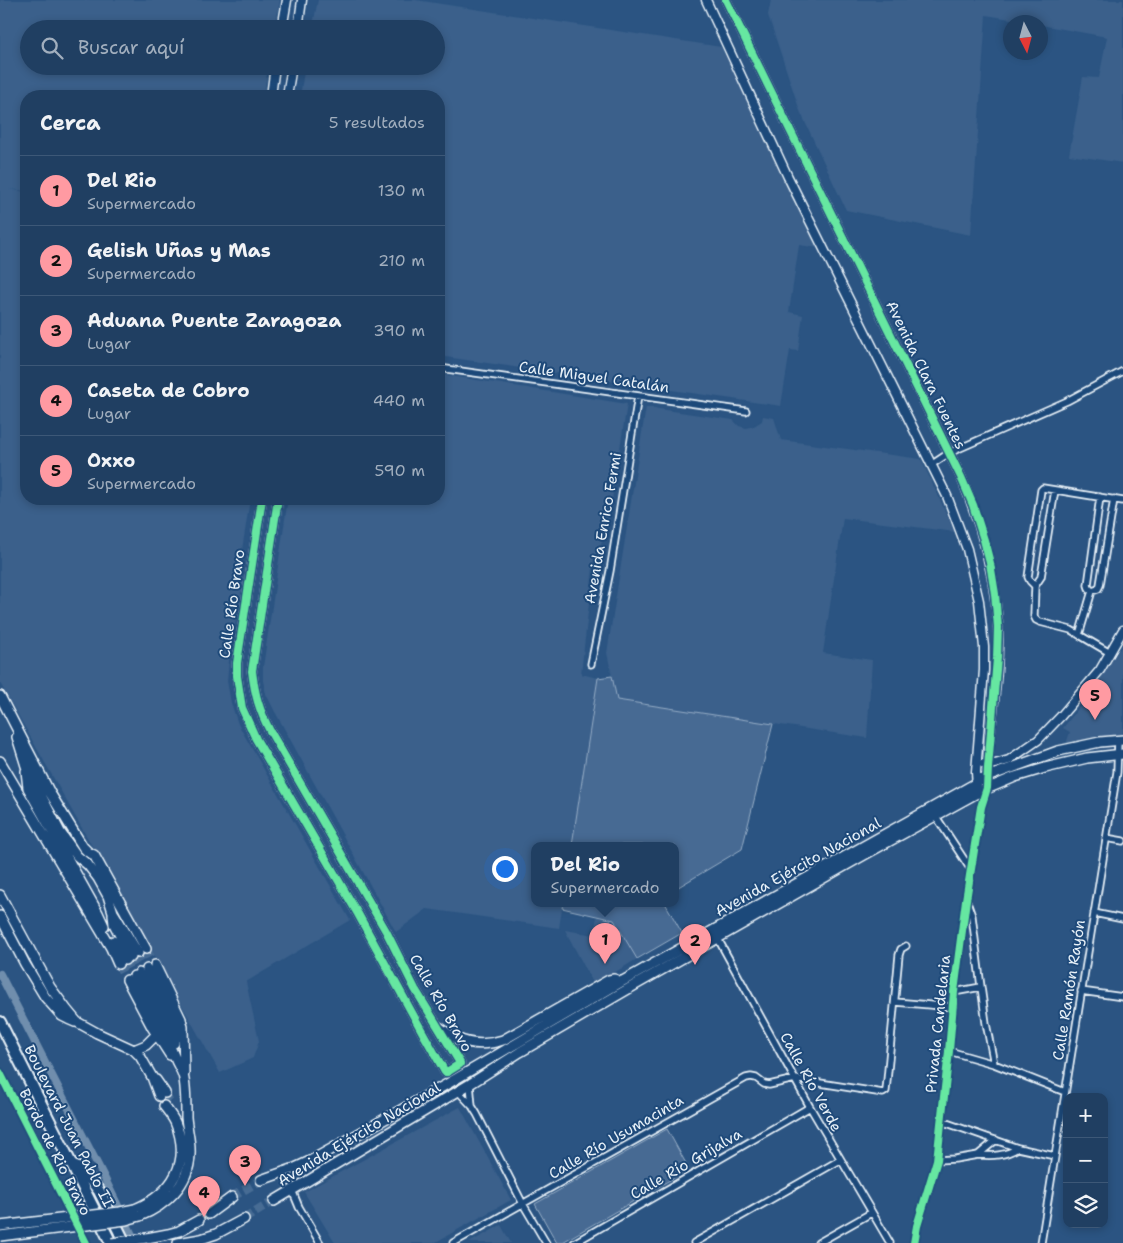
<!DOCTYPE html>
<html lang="es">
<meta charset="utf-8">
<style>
:root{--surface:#203f62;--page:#284668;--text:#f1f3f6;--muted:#a2afbe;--line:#3d5877;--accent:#ff9aa2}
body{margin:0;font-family:"Shantell Sans",sans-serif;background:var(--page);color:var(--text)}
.controls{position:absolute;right:15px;bottom:15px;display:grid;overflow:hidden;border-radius:10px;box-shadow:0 2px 8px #0003}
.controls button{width:45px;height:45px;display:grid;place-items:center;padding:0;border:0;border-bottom:1px solid var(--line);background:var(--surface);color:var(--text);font:25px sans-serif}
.compass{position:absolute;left:1003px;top:15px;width:45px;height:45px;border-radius:50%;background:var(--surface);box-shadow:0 2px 8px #0003;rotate:174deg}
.you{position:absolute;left:504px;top:868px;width:18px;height:18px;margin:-12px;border:4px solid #fff;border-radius:50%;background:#1a73e8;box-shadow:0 0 0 8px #1a73e833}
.badge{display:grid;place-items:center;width:32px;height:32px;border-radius:50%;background:var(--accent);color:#111;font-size:16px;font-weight:700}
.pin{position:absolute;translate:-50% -41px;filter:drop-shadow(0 1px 2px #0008)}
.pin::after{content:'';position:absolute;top:26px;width:18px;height:15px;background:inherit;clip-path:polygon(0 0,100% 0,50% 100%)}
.popup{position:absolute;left:531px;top:842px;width:148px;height:65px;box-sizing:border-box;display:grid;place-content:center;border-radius:10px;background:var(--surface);filter:drop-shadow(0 1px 4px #0005);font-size:16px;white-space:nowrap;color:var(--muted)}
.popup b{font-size:19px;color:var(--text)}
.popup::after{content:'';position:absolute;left:50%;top:100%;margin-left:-10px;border:10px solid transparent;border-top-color:var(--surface)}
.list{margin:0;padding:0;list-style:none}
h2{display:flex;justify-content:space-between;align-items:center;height:65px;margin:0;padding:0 20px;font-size:21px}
h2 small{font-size:16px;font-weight:400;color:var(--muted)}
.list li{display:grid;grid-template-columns:32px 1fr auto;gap:15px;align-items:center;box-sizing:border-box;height:70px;padding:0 20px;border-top:1px solid var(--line)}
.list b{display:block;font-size:19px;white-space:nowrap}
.list p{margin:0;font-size:16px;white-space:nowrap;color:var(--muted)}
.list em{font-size:16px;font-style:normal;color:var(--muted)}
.icon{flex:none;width:28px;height:28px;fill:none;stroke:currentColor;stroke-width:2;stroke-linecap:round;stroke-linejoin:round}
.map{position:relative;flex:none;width:1123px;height:1243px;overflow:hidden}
.search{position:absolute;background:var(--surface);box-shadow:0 2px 8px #0003;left:20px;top:20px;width:425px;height:55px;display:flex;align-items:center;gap:12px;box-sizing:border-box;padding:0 18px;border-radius:28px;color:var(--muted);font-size:19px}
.panel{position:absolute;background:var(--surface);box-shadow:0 2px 8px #0003;left:20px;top:90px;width:425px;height:415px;border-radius:20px}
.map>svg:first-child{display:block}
.built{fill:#3a608b}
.green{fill:#476b93;stroke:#98aec6}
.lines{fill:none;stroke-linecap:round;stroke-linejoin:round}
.canal{stroke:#708ead;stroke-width:8}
.primary-tunnel{stroke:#476c94;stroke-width:9;stroke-dasharray:9 4.5;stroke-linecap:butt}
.street-casing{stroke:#e8f1f8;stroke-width:9}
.secondary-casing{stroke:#e8f1f8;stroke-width:11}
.primary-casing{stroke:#e8f1f8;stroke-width:12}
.highway-casing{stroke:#e8f1f8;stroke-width:14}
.street{stroke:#1f4a7a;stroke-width:5.5}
.secondary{stroke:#1f4a7a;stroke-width:8}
.primary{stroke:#1f4a7a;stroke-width:9}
.highway{stroke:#1f4a7a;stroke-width:10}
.primary-bridge-casing{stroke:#e8f1f8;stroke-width:12;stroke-linecap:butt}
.primary-bridge{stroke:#1f4a7a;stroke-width:9}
.cycleway-casing{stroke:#1f4a7a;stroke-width:11}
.cycleway{stroke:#66e7a1;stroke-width:8}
.labels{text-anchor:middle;stroke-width:4;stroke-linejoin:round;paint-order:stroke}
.street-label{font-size:15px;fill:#e8f1f8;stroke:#1f4a7a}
</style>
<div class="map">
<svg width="1123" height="1243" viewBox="0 0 1123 1243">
<rect width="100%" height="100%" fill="#2b5482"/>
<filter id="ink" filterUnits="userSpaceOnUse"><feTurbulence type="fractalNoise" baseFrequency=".02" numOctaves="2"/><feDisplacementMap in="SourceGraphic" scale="10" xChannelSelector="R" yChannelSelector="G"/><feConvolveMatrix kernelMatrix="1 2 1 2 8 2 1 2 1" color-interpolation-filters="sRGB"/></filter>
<g filter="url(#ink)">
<path class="built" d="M0 0H280L275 29H29V66H268L264 96H26V191L9 189 26 192V499H250L238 576 244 578 230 651 227 681 231 703 238 724 350 920 246 982 259 1041 253 1058 220 1073 0 683Z
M318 0H416L721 47 819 248 799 245 789 312 803 315 798 351 790 350 781 406 439 356V96H300L305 66H436V29H312Z
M771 0H1123V163L1069 155 1083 77 1099 78 1107 37 1041 25 1040 22H1028L986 15 971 235 846 210 800 111 768 15Z
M439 374 627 404 607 531 594 559 581 674 598 678 572 845H535V903H563L559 928 427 909 396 932 274 710 266 694 263 681V667L288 499H439Z
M646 407 733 420 739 426 746 428 754 426 762 421 763 416 774 418 781 440 921 459 955 532 843 518 823 653 872 660 867 738 617 700 607 653Z
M1123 644V734L1109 735 1066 744 1070 732 1063 728 1096 686Z
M597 916 614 920 637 959 594 985 565 930 594 935Z
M460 1107 511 1200 434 1243H335L304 1192Z
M501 1225 511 1243H469Z"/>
<path class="green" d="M612 676 617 700 773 724 742 849 675 889V845H572L598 678Z
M563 903H665L682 933 637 959 614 920 562 908Z
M667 1129 689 1169 561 1243H557L535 1204Z"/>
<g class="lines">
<path class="canal" d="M0 974 104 1177 136 1243"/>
<path class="primary-tunnel" d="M146 949 155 965
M138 953 147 969
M131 957 139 973
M125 960 134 976
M118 964 127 980
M165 1093 170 1103
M232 1197 261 1180
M244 1219 274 1201"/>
<defs>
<path id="street" d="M439 368 746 411
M931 465 949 453 1067 401 1123 371
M1055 490 1041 577 1035 586 1034 616 1036 620 1040 622 1071 630 1110 653
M1035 586 1030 581 1028 577 1041 490 1043 488 1123 501
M1092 591 1098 589 1100 585 1114 499
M1079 635 1092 591 1089 588 1088 585 1100 497
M591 664 610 571 638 396
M935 815 971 870
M1106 838 1123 841
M1094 913 1123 919
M717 937 810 1107 890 1243
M981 987 986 1023 994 1064
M1081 991 1123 997
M954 992 981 987 972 916 967 902
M895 1002 953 1007
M949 1051 994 1064 1065 1092
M470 1084 472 1106
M458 1091 472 1106 477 1114 523 1204 546 1243
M941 1121 1018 1148 1055 1156
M978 1155C993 1156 1005 1156 1018 1148
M937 1160 955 1159 978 1155 996 1140
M292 1190 299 1207 320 1243
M453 1243 746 1078 751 1077 756 1078 764 1084 769 1085 795 1079 883 1093 886 1091 899 955 901 949 906 946
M574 1243 810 1107
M694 1243 840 1160
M818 1243 871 1213
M914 1243 917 1226 937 1160 949 1051 954 992 966 900 981 807 987 788
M1041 1243 1117 772 1118 740"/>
<path id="secondary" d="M706 0 788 177 947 496 967 549 979 601 984 647V670L976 772 977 787
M726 0 961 477C979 519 991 560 996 605 997 613 998 621 998 628 1000 682 987 735 987 788
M282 29 287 0
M298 29 302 0
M271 96 275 66
M287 96 292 66
M262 499 237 663V676L242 708 256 739 358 914 423 1033 445 1072H447L460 1064V1063L415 989 386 931 270 731C259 710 255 695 252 671L278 499
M984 764H995L1009 760 1038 740 1061 716 1100 670 1123 630"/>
<path id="primary" d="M0 696 50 793 83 847 88 852 94 855 146 949
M17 737 26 766 60 832 77 856 88 865 98 878 108 896 113 912 138 953
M0 761 111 948 118 964
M26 771 28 788 98 913 104 926
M0 895 50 987 67 1010 77 1022 97 1033 134 1050 140 1056 152 1077 159 1096
M113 914 114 924 131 957
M0 916 25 964 45 997 62 1016 68 1019 75 1022
M113 941 125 960
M155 965 181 1019 183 1027 184 1074
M147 969 174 1020 177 1028 178 1037
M139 973 167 1023 174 1043
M134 976C148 1003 163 1030 175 1058 177 1064 181 1069 183 1075 186 1085 186 1107 186 1117 187 1130 191 1142 190 1155 189 1185 165 1206 140 1216
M127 980 152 1027 170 1055
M439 1027C444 1031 450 1035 456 1038 471 1045 488 1045 503 1040L609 980 614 979 621 982
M134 1050 146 1045 156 1035
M156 1080 165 1093
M261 1180 295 1168 310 1161 449 1083 621 982 987 777 1058 751 1100 742 1123 740
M274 1201 470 1084 520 1052 635 985 864 855 977 793 1015 777 1045 768 1087 758 1123 754
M135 1209C173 1193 192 1162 175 1122 172 1116 168 1111 164 1106
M209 1214 232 1197
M147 1238 168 1234 179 1231 199 1220
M178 1243 201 1239 216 1234 244 1219"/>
<path id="highway" d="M0 1022 111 1243
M76 1167 88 1177 99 1191 125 1243"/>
</defs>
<use href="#street" class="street-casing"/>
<use href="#secondary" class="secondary-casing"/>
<use href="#primary" class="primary-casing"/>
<use href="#highway" class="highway-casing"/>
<use href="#street" class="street"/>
<use href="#secondary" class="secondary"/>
<use href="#primary" class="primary"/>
<use href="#highway" class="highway"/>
<defs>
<path id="primary-bridge" d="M0 1226 120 1212 135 1209
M0 1236 126 1220 140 1216
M112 1243 147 1238"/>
</defs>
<use href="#primary-bridge" class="primary-bridge-casing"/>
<use href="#primary-bridge" class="primary-bridge"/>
<defs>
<path id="cycleway" d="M726 0 961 477 973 505 984 540 990 563 995 594 998 627 997 658 988 768 987 788 981 807 966 900 954 992 949 1051 937 1160 917 1226 914 1243
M262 499 237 663V676L242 708 256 739 358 914 423 1033 445 1072H447L460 1064V1063L415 989 386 931 270 731C259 710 255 695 252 671L278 499
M0 1073 86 1243"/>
</defs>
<use href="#cycleway" class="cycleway-casing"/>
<use href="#cycleway" class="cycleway"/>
</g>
</g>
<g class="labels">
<g class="street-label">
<text transform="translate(926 375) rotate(64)" y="5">Avenida Clara Fuentes</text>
<text transform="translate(594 377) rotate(8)" y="5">Calle Miguel Catalán</text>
<text transform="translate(603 528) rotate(-80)" y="5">Avenida Enrico Fermi</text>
<text transform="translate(232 604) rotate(-82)" y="5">Calle Río Bravo</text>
<text transform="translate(798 867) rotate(-29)" y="5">Avenida Ejército Nacional</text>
<text transform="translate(1069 990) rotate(-81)" y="5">Calle Ramón Rayón</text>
<text transform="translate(441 1003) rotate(60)" y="5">Calle Río Bravo</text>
<text transform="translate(938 1024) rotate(-84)" y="5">Privada Candelaria</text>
<text transform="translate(811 1082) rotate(61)" y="5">Calle Río Verde</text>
<text transform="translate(69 1126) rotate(63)" y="5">Boulevard Juan Pablo II</text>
<text transform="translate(359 1134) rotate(-31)" y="5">Avenida Ejército Nacional</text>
<text transform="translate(616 1137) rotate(-30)" y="5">Calle Río Usumacinta</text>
<text transform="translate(55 1152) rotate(63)" y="5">Bordo de Rio Bravo</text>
<text transform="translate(686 1164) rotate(-30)" y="5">Calle Río Grijalva</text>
</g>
</g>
</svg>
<div class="controls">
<button>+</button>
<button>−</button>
<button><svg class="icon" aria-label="layers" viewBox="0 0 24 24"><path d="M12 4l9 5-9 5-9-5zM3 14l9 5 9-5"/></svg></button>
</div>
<svg class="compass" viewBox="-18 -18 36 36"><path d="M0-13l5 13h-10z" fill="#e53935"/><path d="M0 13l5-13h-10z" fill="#a2afbe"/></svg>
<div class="you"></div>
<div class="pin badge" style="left:605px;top:964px">1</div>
<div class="popup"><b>Del Rio</b>Supermercado</div>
<div class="pin badge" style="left:695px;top:965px">2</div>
<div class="pin badge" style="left:245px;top:1186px">3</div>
<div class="pin badge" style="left:204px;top:1217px">4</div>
<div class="pin badge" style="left:1095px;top:720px">5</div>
<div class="search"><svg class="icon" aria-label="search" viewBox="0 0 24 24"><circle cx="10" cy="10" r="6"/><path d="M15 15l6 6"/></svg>Buscar aquí</div>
<section class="panel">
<h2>Cerca<small>5 resultados</small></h2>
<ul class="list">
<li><span class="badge">1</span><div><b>Del Rio</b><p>Supermercado</p></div><em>130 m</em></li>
<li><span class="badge">2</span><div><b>Gelish Uñas y Mas</b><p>Supermercado</p></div><em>210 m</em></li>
<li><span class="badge">3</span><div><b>Aduana Puente Zaragoza</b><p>Lugar</p></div><em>390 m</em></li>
<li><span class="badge">4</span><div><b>Caseta de Cobro</b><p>Lugar</p></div><em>440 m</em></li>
<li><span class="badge">5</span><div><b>Oxxo</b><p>Supermercado</p></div><em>590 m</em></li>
</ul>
</section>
</div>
